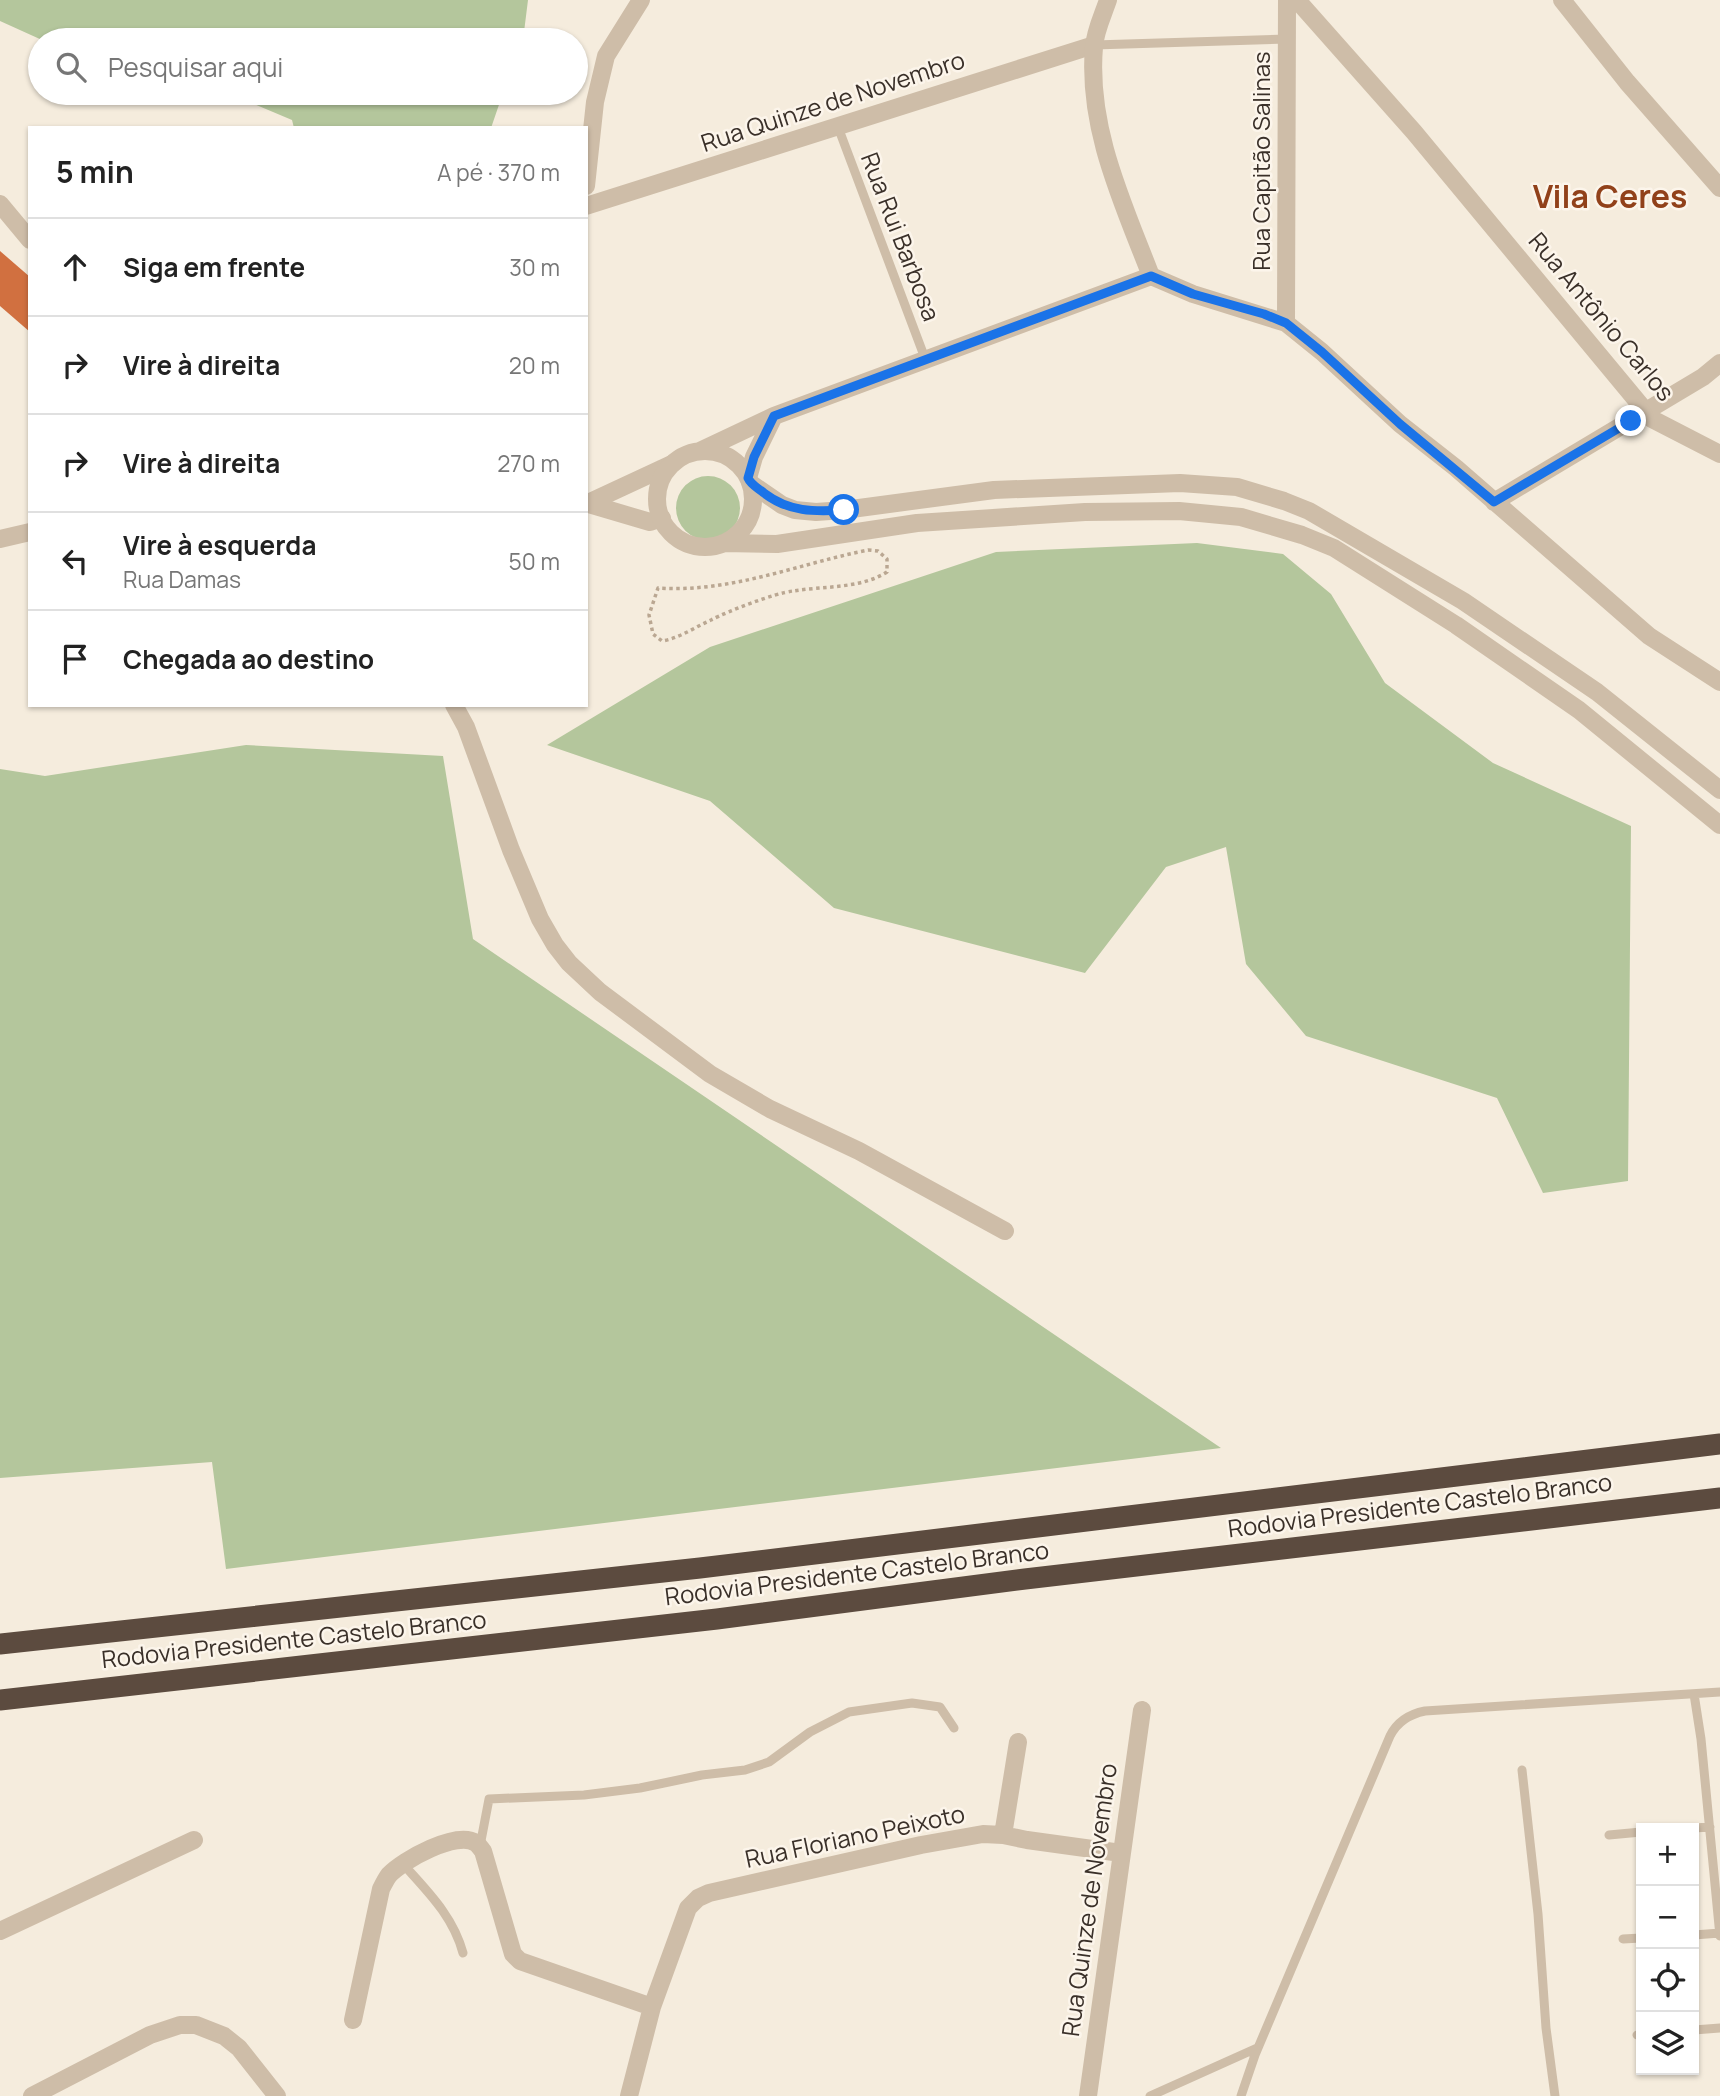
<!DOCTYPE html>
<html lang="pt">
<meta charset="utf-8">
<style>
:root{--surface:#fff;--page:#f6f6f6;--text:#222;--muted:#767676;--line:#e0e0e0}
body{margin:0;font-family:Manrope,sans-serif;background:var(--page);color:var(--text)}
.controls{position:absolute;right:21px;bottom:21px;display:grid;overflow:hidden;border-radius:0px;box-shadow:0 2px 5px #0004}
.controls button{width:63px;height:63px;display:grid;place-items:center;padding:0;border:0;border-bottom:2px solid var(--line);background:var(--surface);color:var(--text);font:35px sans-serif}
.stop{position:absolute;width:21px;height:21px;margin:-16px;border:5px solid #1a73e8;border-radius:50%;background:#fff}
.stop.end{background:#1a73e8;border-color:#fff;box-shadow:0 2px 7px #0008}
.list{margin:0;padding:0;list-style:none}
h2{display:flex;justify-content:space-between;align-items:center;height:91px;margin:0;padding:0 28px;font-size:30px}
h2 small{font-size:23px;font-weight:400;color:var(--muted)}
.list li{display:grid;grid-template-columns:46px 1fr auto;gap:21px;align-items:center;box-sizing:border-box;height:98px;padding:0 28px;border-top:2px solid var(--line)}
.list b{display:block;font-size:26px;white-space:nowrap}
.list p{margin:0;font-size:23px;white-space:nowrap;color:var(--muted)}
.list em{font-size:23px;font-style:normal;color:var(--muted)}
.icon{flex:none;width:38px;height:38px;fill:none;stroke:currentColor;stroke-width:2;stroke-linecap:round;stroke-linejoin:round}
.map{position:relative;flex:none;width:1720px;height:2096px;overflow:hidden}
.search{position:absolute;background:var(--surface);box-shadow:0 2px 5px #0004;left:28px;top:28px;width:560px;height:77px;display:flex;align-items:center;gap:18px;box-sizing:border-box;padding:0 24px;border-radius:38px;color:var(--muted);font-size:26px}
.panel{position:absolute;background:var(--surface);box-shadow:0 2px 5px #0004;left:28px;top:126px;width:560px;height:581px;border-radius:0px}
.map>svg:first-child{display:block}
.green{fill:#b4c69c}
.building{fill:#d17040}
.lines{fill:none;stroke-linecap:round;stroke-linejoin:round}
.path{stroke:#baa792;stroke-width:3.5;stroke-dasharray:3.5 3.5;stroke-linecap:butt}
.service{stroke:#cebda8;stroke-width:9}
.minor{stroke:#cebda8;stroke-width:18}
.tertiary{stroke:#cebda8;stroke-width:18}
.motorway{stroke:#5c4b3f;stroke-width:21}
.route{stroke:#1a73e8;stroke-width:9}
.labels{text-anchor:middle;stroke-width:5;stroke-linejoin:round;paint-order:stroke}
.street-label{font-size:24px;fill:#3a3029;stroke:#fcf5eb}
.district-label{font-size:32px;font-weight:bold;fill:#91411a;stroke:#fcf5eb}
</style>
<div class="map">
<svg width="1720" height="2096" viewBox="0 0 1720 2096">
<rect width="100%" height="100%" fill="#f5ecdd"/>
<path class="green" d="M0 0H528L523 40H42L0 21Z
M219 93H503L491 128H294L292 120 228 93Z
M676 508a32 32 0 1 1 64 0a32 32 0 1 1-64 0Z
M1197 543 1283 554 1331 594 1385 683 1493 763 1631 826 1628 1181 1543 1193 1497 1098 1306 1036 1246 964 1226 847 1166 867 1085 973 834 908 710 801 547 745 710 647 996 552Z
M246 745 443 756 473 939 1221 1448 226 1569 212 1462 0 1478V769L45 776Z"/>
<path class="building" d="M0 251 30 277V332L0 306Z"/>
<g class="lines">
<path class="path" d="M868 550 878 551 887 559V572C860 589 823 586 793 591 775 593 728 611 711 620 695 627 680 638 662 641L653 634 649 615 658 588C731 593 798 564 868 550Z"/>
<path class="service" d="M1094 45 1287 39
M838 127 926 361
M1694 1694 1701 1739 1720 1936
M1522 1770 1538 1914 1546 2028 1555 2096
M1694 1828 1710 1827
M1609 1835 1641 1832
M480 1846 489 1799 584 1795 640 1788 702 1775 745 1770 769 1762 810 1732 849 1712 912 1703 940 1707 954 1728
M403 1864C428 1892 453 1916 463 1953
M1694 1935 1720 1933
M1623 1939 1641 1938
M1694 2030 1720 2028
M1637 2035 1641 2034
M1150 2096 1257 2048
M1241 2096 1255 2055 1390 1736C1397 1722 1410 1714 1425 1711L1720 1692"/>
<path class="minor" d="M1297 0 1414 132 1652 419 1720 454
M1562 0 1627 82 1720 188
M586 186 595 102 606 56 641 0
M0 204 30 240
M586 206 1094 45
M1151 276 1193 294 1286 323 1322 352 1400 424 1456 468 1649 636 1720 682
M1286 323 1287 0
M1494 502 1703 377 1720 363
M586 504 672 464
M589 504 650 522 662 518
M0 539 30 532
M454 705 466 727 511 850 540 919 555 945 569 963 600 992 710 1074 770 1109 859 1151 1005 1231
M1003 1835 1018 1742
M0 1931 194 1840
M353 2020 381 1889C383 1885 386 1879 389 1875 403 1860 457 1830 476 1843 479 1845 480 1848 483 1851L513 1954 520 1961 652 2007
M32 2096 150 2035 180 2025H196L224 2036 239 2048 277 2096
M629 2096 652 2007 688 1908 698 1898 709 1893 921 1845 983 1834 1003 1835 1027 1840 1121 1853
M1088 2096 1142 1710"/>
<path class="tertiary" d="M700 451 774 416 1151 276C1123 203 1087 128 1094 47 1095 31 1103 15 1108 0
M657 499a48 48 0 1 1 96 0a48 48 0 1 1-96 0Z
M748 478 754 457 774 416
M750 483 782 505 795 510 816 512 844 510 994 490 1180 483 1237 487 1284 501 1309 511 1463 601 1597 692 1720 790
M723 543 777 544 917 523 1085 512 1179 511 1241 517 1302 535 1334 548 1456 625 1579 710 1720 825"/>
<path class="motorway" d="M0 1644 700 1568 1720 1444
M0 1700 717 1619 1025 1579 1720 1498"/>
</g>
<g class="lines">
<path class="route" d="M844 510C814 512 789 512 764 493 758 488 751 485 748 478L754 457 774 416 1151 276 1193 294 1264 314 1286 323 1322 352 1400 424 1494 502 1631 421"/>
</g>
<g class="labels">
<g class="street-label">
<text transform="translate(833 102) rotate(-18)" y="8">Rua Quinze de Novembro</text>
<text transform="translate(1262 161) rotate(-90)" y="8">Rua Capitão Salinas</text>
<text transform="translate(900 237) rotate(69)" y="8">Rua Rui Barbosa</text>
<text transform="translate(1601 317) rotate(50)" y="8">Rua Antônio Carlos</text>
<text transform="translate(1420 1506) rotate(-7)" y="8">Rodovia Presidente Castelo Branco</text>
<text transform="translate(857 1574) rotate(-7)" y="8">Rodovia Presidente Castelo Branco</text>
<text transform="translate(294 1640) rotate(-6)" y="8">Rodovia Presidente Castelo Branco</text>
<text transform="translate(855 1837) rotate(-12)" y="8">Rua Floriano Peixoto</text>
<text transform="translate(1090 1900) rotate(-82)" y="8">Rua Quinze de Novembro</text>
</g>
<g class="district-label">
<text x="1610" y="208">Vila Ceres</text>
</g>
</g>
</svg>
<div class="controls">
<button>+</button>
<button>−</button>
<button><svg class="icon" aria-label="locate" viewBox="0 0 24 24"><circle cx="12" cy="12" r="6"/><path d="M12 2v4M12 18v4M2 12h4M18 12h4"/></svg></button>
<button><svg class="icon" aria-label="layers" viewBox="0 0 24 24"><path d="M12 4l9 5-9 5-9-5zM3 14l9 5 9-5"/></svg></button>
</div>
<div class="stop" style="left:844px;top:510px"></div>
<div class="stop end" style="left:1631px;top:421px"></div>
<div class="search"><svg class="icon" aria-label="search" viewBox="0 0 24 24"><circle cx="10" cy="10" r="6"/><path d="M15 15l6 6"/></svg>Pesquisar aqui</div>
<section class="panel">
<h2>5 min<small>A pé · 370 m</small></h2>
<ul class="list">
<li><svg class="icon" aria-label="ahead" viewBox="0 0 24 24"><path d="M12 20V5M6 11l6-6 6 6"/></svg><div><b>Siga em frente</b></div><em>30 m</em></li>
<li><svg class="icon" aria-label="right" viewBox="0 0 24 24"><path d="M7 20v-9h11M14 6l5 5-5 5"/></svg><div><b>Vire à direita</b></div><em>20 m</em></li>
<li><svg class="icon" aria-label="right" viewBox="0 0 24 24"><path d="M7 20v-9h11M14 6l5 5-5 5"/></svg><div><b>Vire à direita</b></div><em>270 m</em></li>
<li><svg class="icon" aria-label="left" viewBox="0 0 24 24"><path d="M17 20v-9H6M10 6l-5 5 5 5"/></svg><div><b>Vire à esquerda</b><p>Rua Damas</p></div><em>50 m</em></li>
<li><svg class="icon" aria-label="arrive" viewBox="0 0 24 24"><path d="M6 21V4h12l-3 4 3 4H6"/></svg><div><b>Chegada ao destino</b></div></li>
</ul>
</section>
</div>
